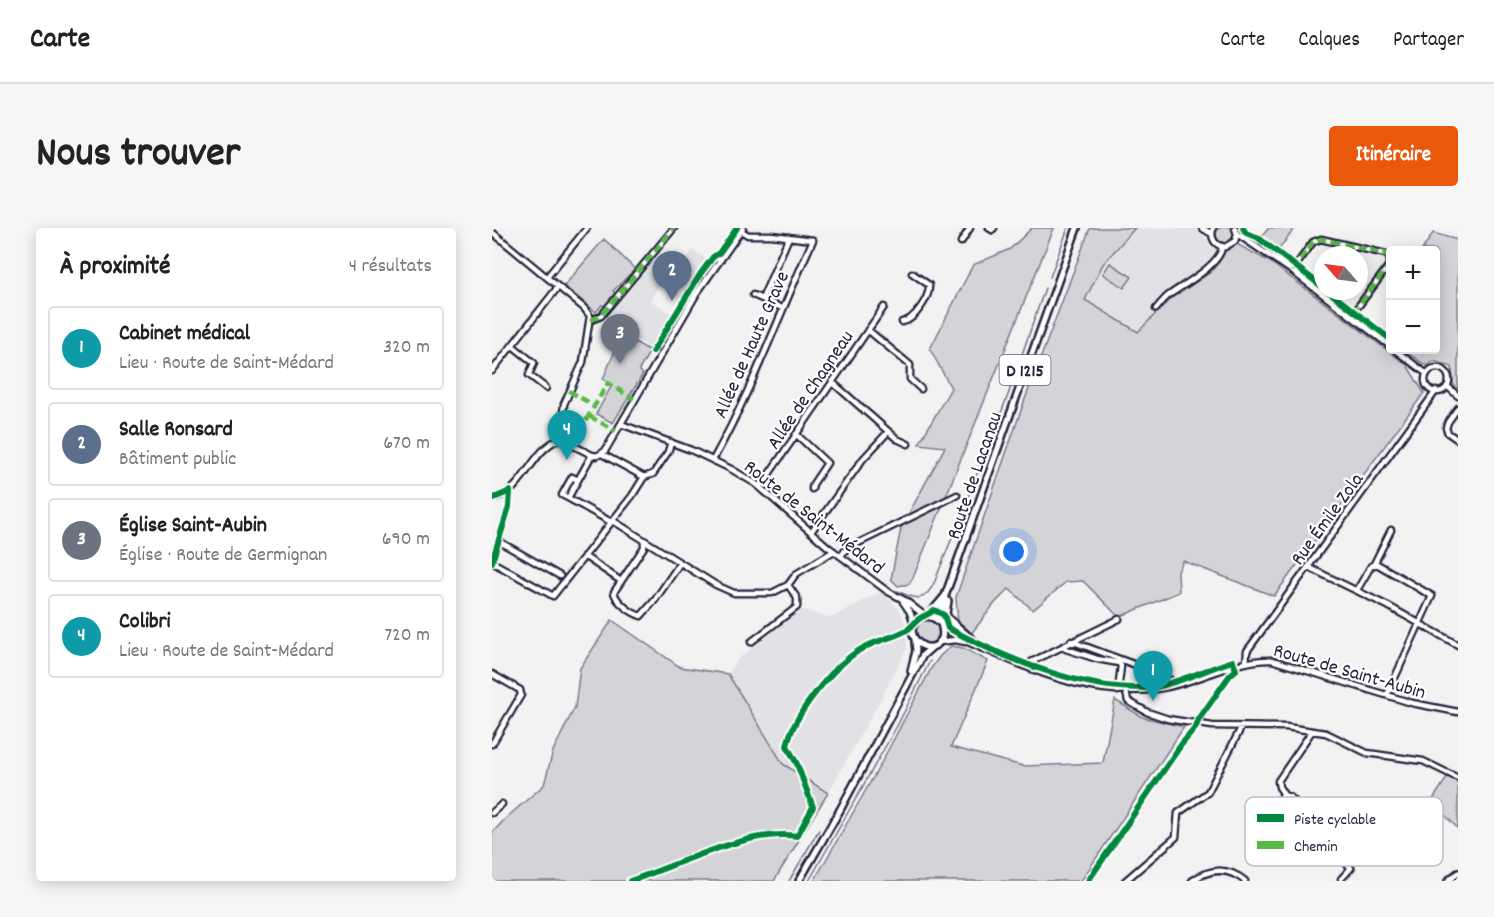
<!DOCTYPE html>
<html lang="fr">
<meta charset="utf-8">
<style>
:root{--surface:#fff;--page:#f6f6f6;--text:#222;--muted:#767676;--line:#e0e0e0;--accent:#ea580c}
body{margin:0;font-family:Dekko,sans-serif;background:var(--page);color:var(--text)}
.controls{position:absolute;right:18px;top:18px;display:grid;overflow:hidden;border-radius:6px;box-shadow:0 3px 15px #0003}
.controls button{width:54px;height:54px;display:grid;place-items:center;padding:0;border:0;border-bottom:2px solid var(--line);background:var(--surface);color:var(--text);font:30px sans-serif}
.compass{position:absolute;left:822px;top:18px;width:54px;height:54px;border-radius:50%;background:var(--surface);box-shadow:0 3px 15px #0003;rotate:298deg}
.you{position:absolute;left:522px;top:324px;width:21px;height:21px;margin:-15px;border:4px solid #fff;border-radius:50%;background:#1a73e8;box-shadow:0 0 0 9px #1a73e833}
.badge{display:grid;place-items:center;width:39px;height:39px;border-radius:50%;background:var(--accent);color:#fff;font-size:20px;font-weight:700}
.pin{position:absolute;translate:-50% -50px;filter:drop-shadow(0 2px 3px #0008)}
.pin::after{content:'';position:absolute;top:32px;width:21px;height:18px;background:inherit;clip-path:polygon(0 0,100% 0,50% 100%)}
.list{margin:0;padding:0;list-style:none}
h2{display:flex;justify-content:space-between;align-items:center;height:78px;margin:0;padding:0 24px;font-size:26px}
h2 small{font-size:20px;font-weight:400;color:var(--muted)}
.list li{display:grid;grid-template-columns:39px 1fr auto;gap:18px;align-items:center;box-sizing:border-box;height:84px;margin:0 12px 12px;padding:0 12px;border:2px solid var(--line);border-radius:6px}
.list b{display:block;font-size:22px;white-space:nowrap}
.list p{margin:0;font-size:20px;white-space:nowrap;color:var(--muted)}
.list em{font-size:20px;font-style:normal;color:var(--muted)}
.map{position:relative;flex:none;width:966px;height:653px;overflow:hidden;border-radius:6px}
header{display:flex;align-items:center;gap:36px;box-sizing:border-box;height:84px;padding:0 30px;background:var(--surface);border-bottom:2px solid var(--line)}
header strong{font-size:28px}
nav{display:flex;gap:33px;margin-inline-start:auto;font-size:21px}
.intro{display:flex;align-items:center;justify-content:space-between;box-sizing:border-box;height:144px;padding:0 36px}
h1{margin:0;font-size:42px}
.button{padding:15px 27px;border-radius:6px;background:var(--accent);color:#fff;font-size:21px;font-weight:700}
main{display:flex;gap:36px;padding:0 36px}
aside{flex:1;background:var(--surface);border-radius:6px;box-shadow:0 3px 15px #0003}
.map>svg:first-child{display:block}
.built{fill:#e2e2e6}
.green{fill:#d3d3d8;stroke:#7a7a8a;stroke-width:1.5}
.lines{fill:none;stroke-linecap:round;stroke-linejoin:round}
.stream{stroke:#727282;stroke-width:1.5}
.minor-casing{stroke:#22223b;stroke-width:9}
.major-casing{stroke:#22223b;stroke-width:10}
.minor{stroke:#fff;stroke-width:4.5}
.major{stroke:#fff;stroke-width:5}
.quiet{stroke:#58b947;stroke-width:4.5;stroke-dasharray:9 4.5;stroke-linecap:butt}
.cycleway-casing{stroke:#fff;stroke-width:10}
.cycleway{stroke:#00873e;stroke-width:6}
.labels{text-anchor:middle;stroke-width:4.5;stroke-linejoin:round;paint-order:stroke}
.shield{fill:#fff;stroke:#646476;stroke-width:1.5}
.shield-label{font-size:18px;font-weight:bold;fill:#22223b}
.street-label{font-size:20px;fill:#22223b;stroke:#fff}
.key{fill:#fff;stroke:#bdbdc4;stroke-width:1.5}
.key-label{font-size:16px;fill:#22223b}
</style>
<header>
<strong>Carte</strong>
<nav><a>Carte</a><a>Calques</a><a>Partager</a></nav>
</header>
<div class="intro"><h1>Nous trouver</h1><a class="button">Itinéraire</a></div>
<main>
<aside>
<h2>À proximité<small>4 résultats</small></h2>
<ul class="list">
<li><span class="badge" style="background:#0f9aa8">1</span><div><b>Cabinet médical</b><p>Lieu · Route de Saint-Médard</p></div><em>320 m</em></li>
<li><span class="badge" style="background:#5c6f8a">2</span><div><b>Salle Ronsard</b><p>Bâtiment public</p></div><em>670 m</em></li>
<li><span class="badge" style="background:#6b7280">3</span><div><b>Église Saint-Aubin</b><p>Église · Route de Germignan</p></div><em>690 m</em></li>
<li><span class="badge" style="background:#0f9aa8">4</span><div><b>Colibri</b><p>Lieu · Route de Saint-Médard</p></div><em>720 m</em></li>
</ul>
</aside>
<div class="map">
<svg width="966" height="653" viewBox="0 0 966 653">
<rect width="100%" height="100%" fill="#f2f2f3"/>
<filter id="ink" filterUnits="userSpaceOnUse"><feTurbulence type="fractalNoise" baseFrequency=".0167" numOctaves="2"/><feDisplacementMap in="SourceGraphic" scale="12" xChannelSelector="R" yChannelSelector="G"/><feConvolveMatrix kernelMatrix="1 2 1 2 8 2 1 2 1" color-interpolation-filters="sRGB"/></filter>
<g filter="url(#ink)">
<path class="built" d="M643 0H704L726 21 734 22 719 44 678 71 647 104 593 72 611 36Z
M200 22 217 32 190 71 168 57 158 72 180 86 160 121 144 111 145 108 131 100 129 101 123 97V95L112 90 159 31 178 41 179 40 175 37 178 33 182 35 189 26 195 31Z
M388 364 398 371 407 381 414 397 415 420 390 469 336 565 291 536 236 446 245 432 308 381 339 390Z"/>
<path class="green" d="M724 7a9 9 0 1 1 18 0a9 9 0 1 1-18 0Z
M540 0H562L421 350 417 356 406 358 399 351 409 300 453 219 427 216 459 160 438 121 481 37 518 21Z
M598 0H643L611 36 593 72 646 104 678 71 719 44 734 22 745 16 778 34 915 137 932 165 782 368 691 333 686 344 687 364 627 389 591 353 574 354 541 382 517 361 503 375 479 406 466 395 464 369 533 171Z
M777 0H803L787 21 769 9Z
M941 5 966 12V161L961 156 960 139 942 133 935 138 914 124 916 122H944V22H930Z
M112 11 143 41 121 63 123 65 112 78 110 77 104 84 72 58Z
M618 35 640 49 632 60 611 46Z
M130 106 158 123 147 142 151 146 121 195 104 186 120 157 111 151Z
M423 404a13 13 0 1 1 26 0a13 13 0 1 1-26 0Z
M120 392 188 439 236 446 291 536 336 565 282 653H0V605L14 590 52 557 61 523 83 479 88 440Z
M459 418 471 420 496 433 459 519 531 538 611 535 623 472 650 489 692 499 589 653H322L387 539 440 439 448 428Z
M956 548 966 553V601L940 573Z"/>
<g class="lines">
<path class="stream" d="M558 49 576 0
M405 363C426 372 433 375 443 353L516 167 553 60
M297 653 327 602
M317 653 405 498 438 433"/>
<defs>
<path id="minor" d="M497 0 500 2 502 0
M710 0 720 6
M721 0C718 10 723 18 733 19L743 13 745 6 743 0
M0 4 92 80 98 88 91 134 72 176 68 211
M745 6 800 43 898 118
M469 14 478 0
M800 43 821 14 829 11 894 26 898 30V36L859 88
M55 49 95 0
M261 67 290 80
M270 71 297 9
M664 81C668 76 672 71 677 67 691 57 730 36 730 18
M99 92 109 88 182 0
M410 94C422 93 438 69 437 57L420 45
M376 102 418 137V151L429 161
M21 118 42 135 37 147 54 160
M903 122 935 146
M933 152a12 12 0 1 1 24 0a12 12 0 1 1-24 0Z
M0 143 66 59
M340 154 405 211 416 216
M955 158 966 168
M966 180 956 194 954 200 956 205 966 212
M129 196 199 222 239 241 264 256 335 318 395 363 414 373 433 388
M304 206 335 235 321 256 320 261
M68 211 100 227 105 228 113 223 205 65 251 0
M110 226 152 249
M221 232C260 162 288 85 321 12L279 7H256L249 3
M86 252 100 227
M268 259 392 79
M76 270 86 252 80 249 70 267 76 270 119 294H123L224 357 242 365H280L296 357 304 346 342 323
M0 271C6 269 13 267 18 263 36 248 45 219 68 211
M319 304 371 231 396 204
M152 313V319L122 364C124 374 139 385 149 388L163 372 188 335
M8 314 68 348
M92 328 129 353
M349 328 354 321 465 267
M0 334 61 368 140 268 152 249 161 246 176 224 179 214
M0 334 17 279 18 263
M882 336 899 302
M818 338 820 341 896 378 966 417
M865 362 879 338 885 336 940 368 895 467
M411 374 418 384 422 396
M451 399C464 410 483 417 499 424 552 448 611 471 670 460 707 454 742 431 780 432L920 475 966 484
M579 413 668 446 685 456
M259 414 305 379V370L296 357
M447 414 463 412 474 414
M574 421 605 431 627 435 629 438 626 463
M754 435 755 423 944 163
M531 438 627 391
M0 446 28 462 29 467 0 516
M634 464 636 473 655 484 676 491 720 498 794 499 834 505 875 525 931 533 966 550
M791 567 798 569 826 596 829 601 791 632 765 597 789 572 791 565 787 559 786 553 820 503
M0 585 10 576
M847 628 859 640 849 651
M633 653 684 609 686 585 716 564 749 500
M700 653C718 640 736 639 753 653"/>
<path id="major" d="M456 373 454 385 456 390 490 420
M436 388 452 369
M449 396C439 384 424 387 420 402 421 418 442 427 450 410 453 402 447 395 448 386 449 380 452 374 453 368L585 0
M419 443 424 423 423 414
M307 653 348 582 431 427 439 420
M956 653 966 645"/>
</defs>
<use href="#minor" class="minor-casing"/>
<use href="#major" class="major-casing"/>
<use href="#minor" class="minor"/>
<use href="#major" class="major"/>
<path class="quiet" d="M800 43 821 14 829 11 894 26 898 30V36L860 87
M99 92 109 88 182 0
M77 163 103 178
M97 188 124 203
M80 216 116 155 142 171"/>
<defs>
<path id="cycleway" d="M751 0 754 5 765 9 831 59
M836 63 898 111
M161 123 209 45 221 29 227 25 245 0
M0 271 18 263 17 279 0 334
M138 653C184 638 258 600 305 608L321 579 305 536 295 518C301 487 340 440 366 423 381 413 398 411 413 403 420 400 421 395 427 391 432 387 437 387 442 382L452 387 456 400C511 430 608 471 672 457 695 451 718 440 741 433L744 442 738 447 707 491 704 499 689 517 596 653"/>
</defs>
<use href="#cycleway" class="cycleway-casing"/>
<use href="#cycleway" class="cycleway"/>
</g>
</g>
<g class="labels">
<rect class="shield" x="507.5" y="127" width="51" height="30" rx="4.5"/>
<g class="shield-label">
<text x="533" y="148">D 1215</text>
</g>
<g class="street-label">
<text transform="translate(258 116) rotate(-66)" y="7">Allée de Haute Grave</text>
<text transform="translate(317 161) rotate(-56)" y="7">Allée de Chagneau</text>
<text transform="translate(481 247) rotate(-71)" y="7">Route de Lacanau</text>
<text transform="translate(323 288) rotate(38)" y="7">Route de Saint-Médard</text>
<text transform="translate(834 290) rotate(-54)" y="7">Rue Émile Zola</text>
<text transform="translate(858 442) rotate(16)" y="7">Route de Saint-Aubin</text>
</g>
</g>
<rect x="753" y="569" width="198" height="69" rx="9" class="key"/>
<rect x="765" y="586" width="27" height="8" fill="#00873e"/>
<rect x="765" y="613" width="27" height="8" fill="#58b947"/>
<g class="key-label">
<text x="802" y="596">Piste cyclable</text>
<text x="802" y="623">Chemin</text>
</g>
</svg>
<div class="controls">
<button>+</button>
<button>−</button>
</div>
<svg class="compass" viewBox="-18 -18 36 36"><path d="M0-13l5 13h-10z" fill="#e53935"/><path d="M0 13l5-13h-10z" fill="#767676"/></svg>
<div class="you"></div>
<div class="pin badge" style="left:661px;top:473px;background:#0f9aa8">1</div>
<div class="pin badge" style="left:180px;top:73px;background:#5c6f8a">2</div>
<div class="pin badge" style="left:128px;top:136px;background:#6b7280">3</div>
<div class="pin badge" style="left:75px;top:232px;background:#0f9aa8">4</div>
</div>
</main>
